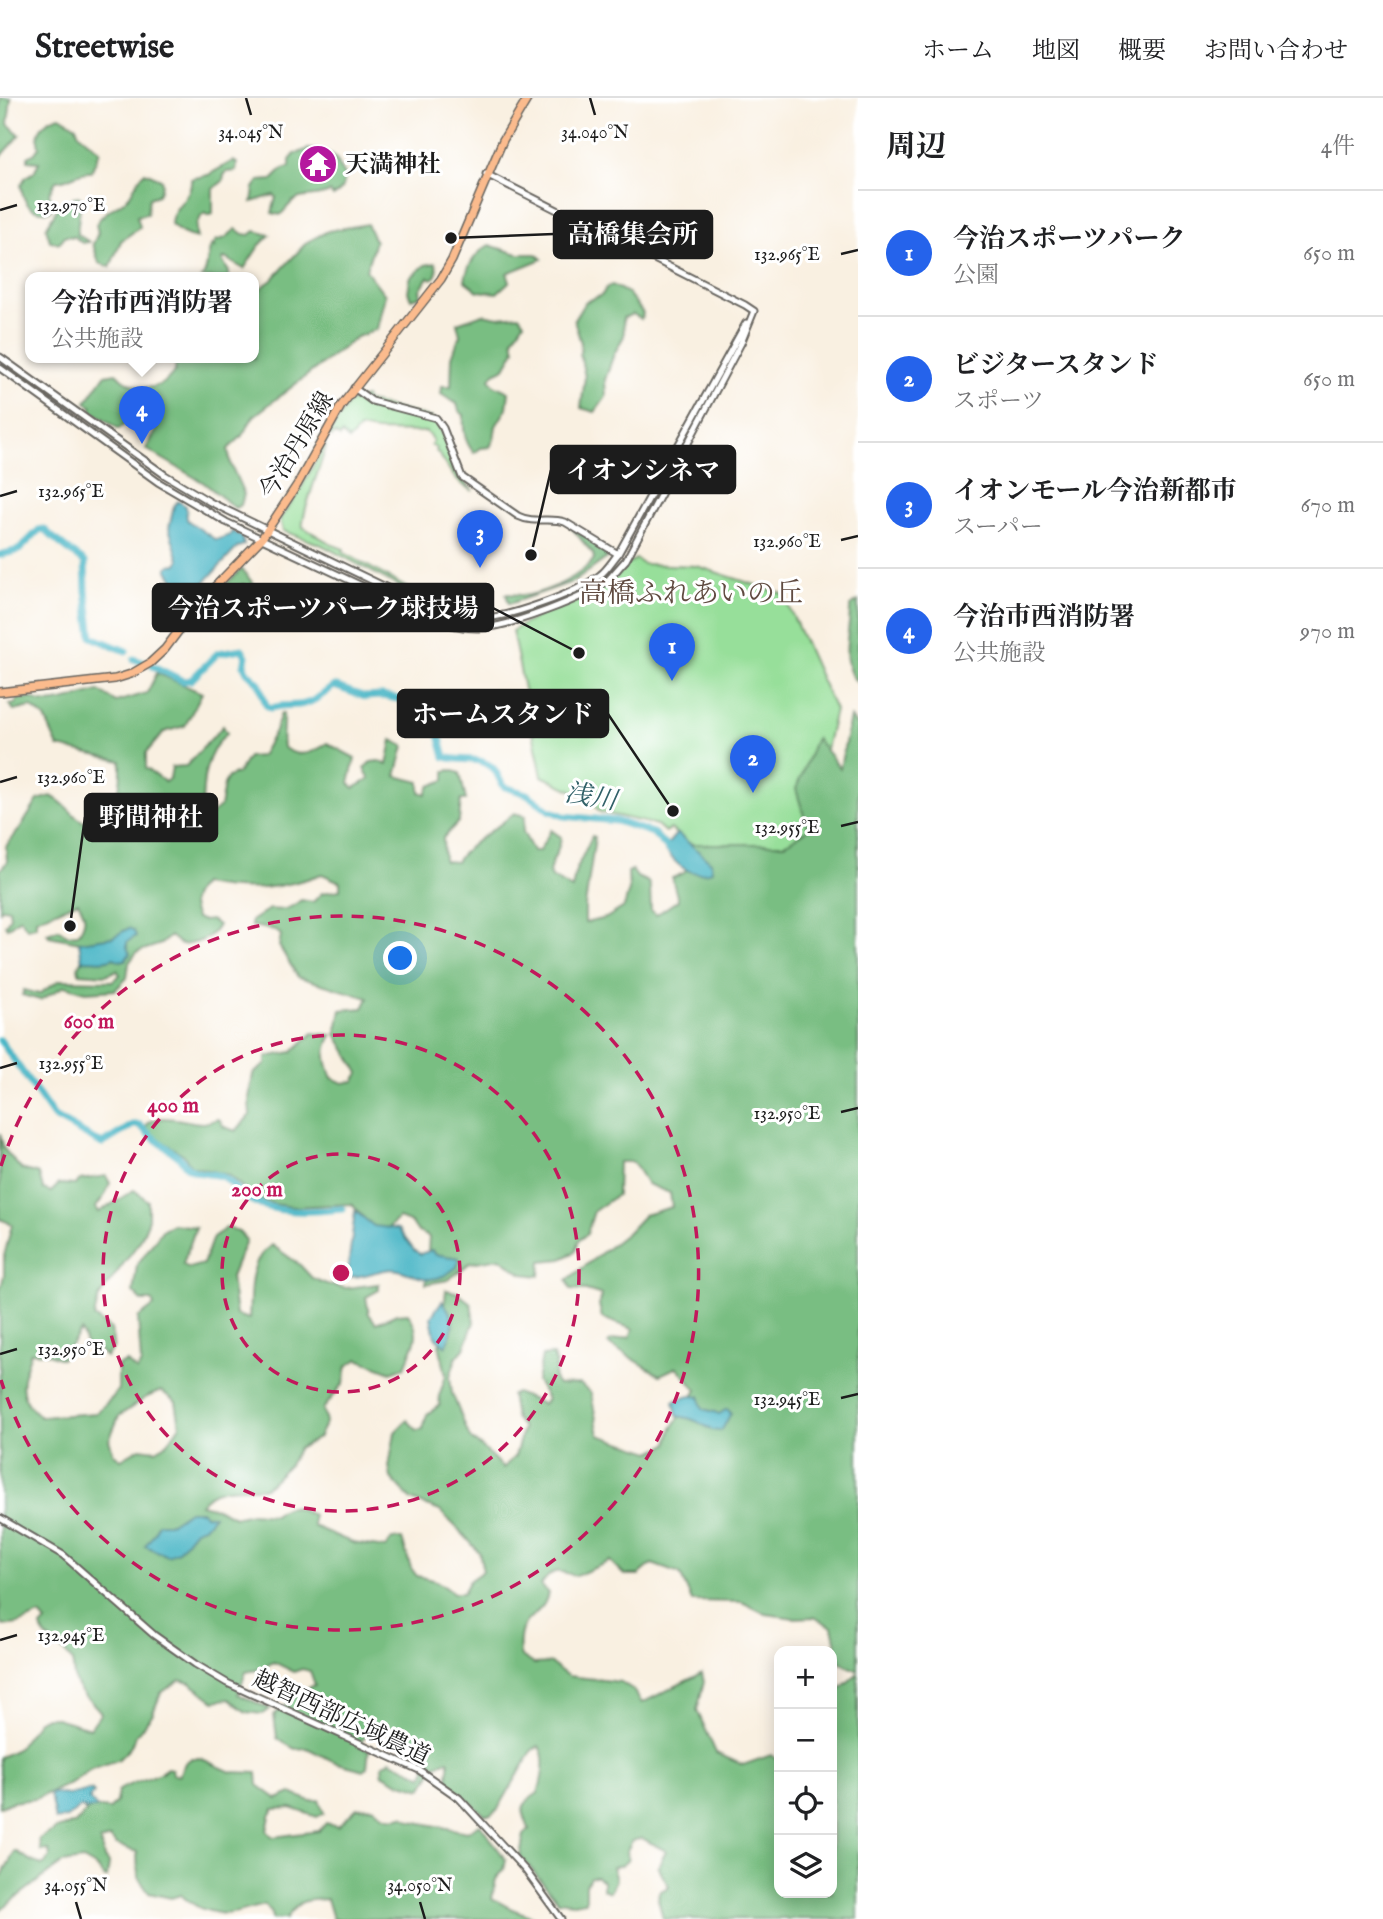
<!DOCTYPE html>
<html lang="ja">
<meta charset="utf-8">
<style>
:root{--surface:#fff;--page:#f2f2f2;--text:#202124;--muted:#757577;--line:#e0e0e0;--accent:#2563eb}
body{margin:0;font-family:"IM FELL English","Noto Serif JP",serif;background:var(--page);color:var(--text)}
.controls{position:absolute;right:21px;bottom:21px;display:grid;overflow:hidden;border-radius:14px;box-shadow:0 4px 18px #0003}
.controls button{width:63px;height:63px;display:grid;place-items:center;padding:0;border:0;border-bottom:2px solid var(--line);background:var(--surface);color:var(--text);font:35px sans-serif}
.you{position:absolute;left:401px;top:861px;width:24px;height:24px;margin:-18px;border:5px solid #fff;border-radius:50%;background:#1a73e8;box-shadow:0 0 0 10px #1a73e833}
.badge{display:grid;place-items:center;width:46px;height:46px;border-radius:50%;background:var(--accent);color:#fff;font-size:23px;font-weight:700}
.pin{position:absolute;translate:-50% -58px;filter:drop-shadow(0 2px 4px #0008)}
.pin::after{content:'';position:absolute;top:37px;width:24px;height:21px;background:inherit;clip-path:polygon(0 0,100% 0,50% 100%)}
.popup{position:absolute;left:25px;top:174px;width:234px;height:91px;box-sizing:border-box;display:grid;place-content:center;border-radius:14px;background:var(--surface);filter:drop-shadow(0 2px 5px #0005);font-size:23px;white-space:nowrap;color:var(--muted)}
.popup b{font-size:26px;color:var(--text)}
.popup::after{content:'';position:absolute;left:50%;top:100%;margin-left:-14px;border:14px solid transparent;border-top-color:var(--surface)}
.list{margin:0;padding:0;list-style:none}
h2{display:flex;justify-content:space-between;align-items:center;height:91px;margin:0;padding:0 28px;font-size:30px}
h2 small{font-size:23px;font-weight:400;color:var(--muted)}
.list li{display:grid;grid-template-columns:46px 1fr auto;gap:21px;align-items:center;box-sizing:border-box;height:126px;padding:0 28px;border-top:2px solid var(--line)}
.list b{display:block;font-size:26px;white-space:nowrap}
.list p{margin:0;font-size:23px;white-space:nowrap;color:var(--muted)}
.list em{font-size:23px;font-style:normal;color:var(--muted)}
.icon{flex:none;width:38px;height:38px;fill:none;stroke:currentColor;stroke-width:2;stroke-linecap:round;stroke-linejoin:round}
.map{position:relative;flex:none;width:858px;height:1821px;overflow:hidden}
header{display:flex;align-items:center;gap:42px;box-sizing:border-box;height:98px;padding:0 35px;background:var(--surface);border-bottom:2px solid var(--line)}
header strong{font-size:33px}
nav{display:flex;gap:38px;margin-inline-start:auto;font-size:24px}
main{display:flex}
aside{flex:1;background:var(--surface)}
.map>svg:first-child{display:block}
.green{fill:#97df9a;stroke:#5a7e5b;stroke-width:2}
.forest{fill:#79be82;stroke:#4a6d4f;stroke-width:2;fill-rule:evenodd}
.water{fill:#4ab6c6;stroke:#336971;stroke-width:2}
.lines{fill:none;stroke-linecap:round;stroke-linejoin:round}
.river{stroke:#4ab6c6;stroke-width:7}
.minor-casing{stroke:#696661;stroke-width:9}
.major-casing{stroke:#696661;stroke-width:10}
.minor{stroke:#fff;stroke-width:5}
.major{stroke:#fbbb8d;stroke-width:7}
.ticks{fill:none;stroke:#1c1c1c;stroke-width:2.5}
.ring{fill:none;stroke:#c2185b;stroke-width:3.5;stroke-dasharray:12 9}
.labels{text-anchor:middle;stroke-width:6;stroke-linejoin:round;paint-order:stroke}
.poi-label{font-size:24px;font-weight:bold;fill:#1c1c1c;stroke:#fff;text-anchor:start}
.street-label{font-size:24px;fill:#1c1c1c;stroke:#fff}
.water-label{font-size:26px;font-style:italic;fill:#316168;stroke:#fff}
.quarter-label{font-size:28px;fill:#604b41;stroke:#fff}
.ticks-label{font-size:18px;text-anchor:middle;fill:#1c1c1c;stroke:#fff;stroke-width:6;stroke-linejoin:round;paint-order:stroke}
.centre{fill:#c2185b;stroke:#fff;stroke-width:3.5}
.ring-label{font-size:21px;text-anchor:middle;font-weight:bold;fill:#c2185b;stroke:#fff;stroke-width:6;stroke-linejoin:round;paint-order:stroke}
.leader{fill:none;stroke:#1c1c1c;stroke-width:2.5}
.callout-dot{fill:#1c1c1c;stroke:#fff;stroke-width:2.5}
.callout{fill:#1c1c1c;stroke:#1c1c1c;stroke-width:2.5}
.callout-label{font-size:26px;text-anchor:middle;font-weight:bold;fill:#fff}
</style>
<header>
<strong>Streetwise</strong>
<nav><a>ホーム</a><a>地図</a><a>概要</a><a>お問い合わせ</a></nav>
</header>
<main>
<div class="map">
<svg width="858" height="1821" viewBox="0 0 858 1821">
<rect width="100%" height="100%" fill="#fff"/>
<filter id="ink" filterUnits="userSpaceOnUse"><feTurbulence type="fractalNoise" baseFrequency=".0143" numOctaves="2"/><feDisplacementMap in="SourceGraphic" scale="14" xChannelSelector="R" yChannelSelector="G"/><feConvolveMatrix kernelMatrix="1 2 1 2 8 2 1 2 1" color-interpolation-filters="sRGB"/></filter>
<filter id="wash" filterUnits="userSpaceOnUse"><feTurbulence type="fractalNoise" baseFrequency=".00686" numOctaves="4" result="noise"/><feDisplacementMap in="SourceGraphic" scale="28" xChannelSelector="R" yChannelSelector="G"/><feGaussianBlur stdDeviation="1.57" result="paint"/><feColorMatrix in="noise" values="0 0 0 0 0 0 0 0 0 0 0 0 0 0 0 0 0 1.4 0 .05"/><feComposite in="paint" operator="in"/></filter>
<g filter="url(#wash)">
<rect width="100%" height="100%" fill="#f9f0e1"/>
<path class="green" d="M365 299 366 303 433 320 442 334 455 374 473 393C468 390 462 387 458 383 449 374 445 362 436 353L437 351 431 347 433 342 426 334 375 333 360 330 349 342 342 336 340 339 335 336 332 339 329 337 349 304Z
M325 346 326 349C322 364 300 419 303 429L333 447 344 451 343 454 420 497H432L429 502 406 492 322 447 283 433 280 421 299 394Z
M636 461 643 466 697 468 783 496 835 612 823 664 822 735 759 757 700 749 684 743 671 731 665 734 657 727 600 714 588 700 542 678 512 533Z"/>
<path class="forest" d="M0 0H11L8 26 20 37 0 60Z
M60 18 76 28 79 36 100 53 91 74C77 73 69 83 56 83L49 95 53 106 50 113C31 115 23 106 21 87L25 80 34 74 39 64 28 63V59L35 55 39 49C35 33 44 22 60 18Z
M308 51C318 52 329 53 336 61 341 67 338 71 345 76 344 87 344 92 333 98L330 94C317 100 307 97 297 101 290 104 286 112 280 117L272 115 276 99 274 97 252 104 254 90 259 83 272 82 283 71 290 69V62L295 56Z
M233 63 237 65 236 73 227 74 224 77 223 83 213 91V116L208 118 205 115C197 121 194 130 197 140 186 138 178 134 171 126 171 108 193 100 191 81L208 77Z
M145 74 161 81 162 86 158 97 149 100 147 116 137 118 140 129 121 143 110 169 99 165 93 146 98 135 96 126C107 109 122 108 130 97 136 88 136 82 145 74Z
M78 98 81 100 77 136 89 144 82 145 75 139 65 138 59 145 50 143 46 130 60 106 69 105 72 100Z
M367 126 375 143 366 172 385 197 377 231 357 239 254 318 241 339 228 351 231 367 244 396 241 407 235 410 204 385 146 351 157 331 142 325 128 323 119 331 92 313V309L86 304 105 277 116 275C128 288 147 294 163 285 167 283 172 276 175 273L176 260H254V195L272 182 307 144 328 133Z
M236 131 243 136 250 137 255 133 270 137 259 148 244 171 225 160 222 162 229 174 228 180H202C209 171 206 157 212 146L215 150V143L225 140Z
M489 147 518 156H536L542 161 507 175 510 183 497 195 478 193 465 183C467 167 476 155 489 147Z
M436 165C437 172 438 178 432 181L428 179 420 192 421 198 411 201 408 194 410 180 425 167Z
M612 187 628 195 643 215 641 221 633 216 623 220 624 238 614 256 605 282 606 299 595 314 581 310 585 279 580 256 581 245 574 222 585 204 602 197 606 190Z
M483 216 498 219 519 217 524 224 513 241 515 252 505 270 494 275 490 281 494 287 509 294 507 310 496 328 494 341 490 349 481 350 474 355C464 343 463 332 464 317L459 313 457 306 441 296 442 288H451L452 259 460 237 457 225Z
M571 429 607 452V460L575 483 509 506 506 496C513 496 522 498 529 497 549 493 580 479 594 461L593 456Z
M242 471 274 513 262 514 243 486 227 499 228 506 235 512 233 520 216 515 207 504Z
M858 503V585C837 567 851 532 850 508Z
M157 575 202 595 185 628 164 634 146 655V670L165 684 170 680 172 669 186 668 223 628 227 635C204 655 202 686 202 715L210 717 220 709 224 686 228 679 238 675 248 659 261 658 276 631 281 615H283C284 627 281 637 283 649 298 661 313 656 327 645L355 660 349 685 354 690 370 681 364 670 371 664 379 663 387 667 392 642 404 648 396 678 420 684V694L426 696 430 688 445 682V673L451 672 460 675 466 702H461L459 723 443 740 444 763 456 764C467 746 497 731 514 715L525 718 523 734 533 753H539L551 732 561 739C560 753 551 761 549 775L553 780 572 791 576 772 592 738 595 739 585 808V825L606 820 624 809 629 792 628 774 632 772 637 779 648 784 650 789 651 812 656 817 678 802 672 780 684 775 688 769 678 746H785L808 731 796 691 816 640 840 670 850 619 858 629V1573L840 1564 832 1529 814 1519 794 1520 766 1516 742 1504 692 1503 680 1476 652 1466 639 1477H624L610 1463 576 1478C558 1472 552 1470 541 1487L548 1495C542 1524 516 1511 520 1557L534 1566 550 1565 568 1578 621 1584 632 1591 642 1605 702 1575 704 1584 697 1612 716 1655 743 1667 771 1657 779 1663V1795H832V1598L858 1575V1821H663L658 1801 659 1794 669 1789 658 1769 666 1753 642 1740 632 1743 626 1754 628 1762 622 1767 612 1769 616 1782 610 1794 603 1791V1783L597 1779H590L586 1786V1803L573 1805 558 1803 520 1758 524 1737 529 1731C522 1711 518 1708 538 1695 542 1682 547 1660 539 1648L533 1651 498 1711 491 1717H485C478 1711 452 1691 449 1685 445 1677 452 1670 448 1662L436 1667 422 1691 395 1683 382 1676 383 1666 389 1664 390 1662 423 1678C443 1639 371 1616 359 1648L369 1652 367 1669 364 1672 337 1665 307 1650 295 1651 284 1645 277 1640 274 1617 303 1592 315 1587 310 1573 302 1571 294 1574 274 1564 257 1572 246 1574 238 1596 270 1611 262 1616 246 1614 229 1601 214 1603 190 1585 180 1582 161 1595 152 1617 136 1637 130 1650 118 1662 91 1671 69 1686 35 1701 12 1704 0 1709V1659L17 1651 38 1623 46 1619H53L90 1630 101 1615C94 1604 82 1599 76 1586 72 1578 75 1567 70 1560 62 1549 43 1541 41 1529L46 1524 40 1517 18 1526 3 1528 0 1524V1193L4 1177V1158L12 1126 0 1121V1035L4 1051 21 1071 39 1076 43 1091 51 1094 59 1086 75 1087 80 1082 106 1078 110 1085 105 1097 96 1109 99 1114 134 1092 148 1103V1124L140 1143 99 1199 94 1219 111 1231 114 1249 106 1259 96 1249 88 1251 81 1233 61 1261 46 1255 31 1254C21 1284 15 1295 40 1319L96 1315 113 1299 118 1291V1267L127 1264 137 1273 141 1265 138 1220 154 1208 152 1203H142L133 1194 137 1167 163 1131 173 1126 196 1129 183 1166 189 1170 203 1166 213 1139 228 1129 239 1134 246 1142 231 1179 236 1217 249 1221C251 1194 247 1162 272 1147L300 1167 312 1180 329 1187 346 1190 379 1186V1192L366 1199 369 1216 376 1225 397 1216 408 1215C423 1238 414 1244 405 1269L391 1274 358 1261 347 1268 344 1285 323 1311 326 1324 318 1340 298 1351 289 1367 265 1390C244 1391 214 1385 200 1406L217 1410 234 1419 251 1415 274 1417C290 1403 295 1410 313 1417V1428L353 1445 385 1450 392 1441H402L411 1470 417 1478 436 1483 454 1495H463L470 1482 483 1473 479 1454 463 1436 440 1413 411 1402 391 1380 389 1368 395 1334 407 1322 417 1332 423 1331 427 1316 440 1307 439 1298 446 1277 439 1246 447 1235 444 1210 446 1192 456 1194 471 1205 474 1224 464 1251 456 1260 450 1279 452 1295 470 1340 485 1352 503 1370 515 1358 523 1330 515 1320 511 1297 516 1295 543 1306 547 1301 537 1283 542 1258 553 1257 556 1266 554 1281 558 1287 580 1286 591 1295 599 1337 651 1354 668 1346 671 1332 697 1292 677 1269 660 1277 608 1246 610 1243 630 1239 633 1231 602 1220 599 1207 602 1197 586 1192 571 1191 567 1182 627 1135 644 1117 672 1109 670 1095 647 1086 633 1064H618L617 1097 594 1113 587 1136 579 1142 575 1154 562 1161 541 1163 540 1178 522 1176 500 1160 470 1165 448 1182 426 1186 429 1139 418 1134 412 1125 399 1120 385 1133 372 1130 352 1106 292 1109 274 1106 255 1100 228 1077 191 1068 184 1057 144 1032C151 1010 186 1025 202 1025 207 1025 214 1022 219 1021L224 1029 236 1033 250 1017 249 1000 253 976 266 966V959L292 954 313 935 332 937C323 954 325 963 332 980L343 985 354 983 359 975 336 936 341 912 363 910 368 900 298 879 279 848 281 837 275 832 251 828V823L269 811C283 813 290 811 301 802L313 804 322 795 340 792V784L322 776C279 792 247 794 202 786 191 798 189 805 196 820L203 823 211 822 218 827C211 841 196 846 181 847L170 838 161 846 137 854 129 865 127 880 115 892 86 894 65 888 40 902 22 897 24 892 39 896 60 882 112 883 120 877 117 872 106 877 79 875 78 868 90 846 49 838 47 835 59 831 67 837 78 836C87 823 86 817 78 804L36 821V828L27 830 20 820 7 830 5 827 10 819 9 811 3 810 0 813V772L7 764 6 748 19 732 38 702 51 698C66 705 70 716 84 724 117 711 122 698 121 663L58 649 45 620 31 609 14 613 10 606H16L17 601 32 600C47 612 81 597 99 593L116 604 147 595ZM161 1293 176 1304 180 1327 168 1345 156 1352 140 1350 121 1361 114 1356 109 1342 119 1318 147 1299Z
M192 1660H200L231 1674 257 1675 258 1687 277 1701 291 1695 310 1703 319 1702 324 1715 317 1719 291 1710 274 1711 270 1718 267 1733 273 1739 319 1733 326 1725 338 1728 357 1710 373 1709C384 1718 389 1722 403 1718L412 1723 467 1734 480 1726 506 1762 504 1772 496 1781 492 1800 510 1810 538 1821H333L327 1801C304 1802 299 1801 286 1821H272L271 1815 265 1807C234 1814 230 1821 200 1810 193 1806 187 1803 181 1797L171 1800 149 1795 138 1779 137 1754 116 1747 110 1740 100 1743 104 1760 109 1766 107 1780H105L97 1770 83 1762 62 1765 0 1812V1777L2 1778 15 1753C25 1758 33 1766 44 1767L50 1759 49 1752 41 1753 39 1741 56 1731 76 1725 91 1709 110 1711 116 1704 118 1693C133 1682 155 1681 167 1670L172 1671 173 1676 179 1677 185 1665Z"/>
<path class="water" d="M178 403 186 408 187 422 216 442 230 437 232 433 242 439 244 447 238 449 200 489 197 498 182 494 167 471 170 467 177 466 179 462 169 430 174 408Z
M677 735 711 764 712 773C689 780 676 767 664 750Z
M129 830 134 833 136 838 127 844V849L130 856 125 862 120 863 114 860C102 866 94 860 82 863L79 844 113 839Z
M355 1113 374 1128 398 1131 414 1152 420 1156 432 1152 434 1156 459 1160 457 1169C453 1172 448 1176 443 1178 422 1189 405 1167 385 1172 372 1174 362 1180 347 1179Z
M442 1203C456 1219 455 1230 446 1248L435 1239 431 1219Z
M690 1298H700C701 1317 707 1309 719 1316L727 1311 731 1315 722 1332C710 1334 709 1330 700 1325 693 1321 684 1319 677 1318L674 1303Z
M189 1413H202L205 1417H214L204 1429 195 1432 178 1453 168 1458 145 1448 155 1434 158 1425H171Z
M91 1692 94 1695 89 1701 97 1710 86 1712 80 1709 67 1720 55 1722 50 1696 54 1695 68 1697Z"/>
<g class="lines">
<path class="river" d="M0 457 19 452 39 432 44 431C55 442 72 455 85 464L86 493 92 539 126 553
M134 561 142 564
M153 568 183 583 191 582 218 555 242 551 246 558 244 568 247 574 259 585 266 607 271 610C281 607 288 608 299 607 312 606 323 596 334 588L365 599 382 598 431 607 445 659C461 664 479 658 492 669 498 674 499 684 505 689L527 696 549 712 564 718 616 723 653 735 670 753
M0 942 54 1019 102 1046 133 1027H140C151 1040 164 1047 178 1058 182 1061 184 1067 189 1070 198 1077 210 1075 220 1078 230 1081 237 1093 245 1099 273 1117 310 1114 342 1111"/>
</g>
</g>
<g filter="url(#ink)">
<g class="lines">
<defs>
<path id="minor" d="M486 76 745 207 754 213
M0 259 165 377 210 404 429 510C445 515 461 522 477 521 507 520 576 496 600 477 607 472 612 463 618 456L746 225
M0 270 158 384 226 424 428 519C445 526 462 531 481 530 508 529 587 500 608 482 614 476 620 468 626 462L741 245 754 213
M354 290 372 303 436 320 443 330 462 379 518 418C534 426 549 419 565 424L618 456
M0 1420 63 1457 154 1537 195 1566 227 1585 419 1672 459 1700 526 1773 561 1821"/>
<path id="major" d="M0 594 115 581 131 576 150 565 165 551 201 503 262 440 297 387 341 308 441 181 452 162 503 42 528 0"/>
</defs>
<use href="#minor" class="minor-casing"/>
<use href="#major" class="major-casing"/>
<use href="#minor" class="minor"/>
<use href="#major" class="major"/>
</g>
</g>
<path class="ticks" d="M246 0 251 17M590 0 595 17M0 112 17 107M841 156 858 152M0 398 17 393M841 442 858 438M0 684 17 679M841 728 858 724M0 970 17 965M841 1014 858 1010M0 1256 17 1251M841 1300 858 1296M0 1542 17 1537M76 1804 81 1821M420 1804 425 1821"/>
<g class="ring">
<circle cx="341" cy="1175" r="119"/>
<circle cx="341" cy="1175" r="238"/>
<path d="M1 1068A357 357 0 1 1 1 1282"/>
</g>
<defs>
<symbol id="temple-disc" viewBox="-11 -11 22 22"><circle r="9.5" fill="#b5179e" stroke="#fff"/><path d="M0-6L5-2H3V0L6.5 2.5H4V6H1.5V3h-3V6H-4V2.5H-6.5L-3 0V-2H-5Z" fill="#fff"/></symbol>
</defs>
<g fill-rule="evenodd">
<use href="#temple-disc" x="296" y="44" width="44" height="44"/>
</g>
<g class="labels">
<g class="poi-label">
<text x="345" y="74">天満神社</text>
</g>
<g class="street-label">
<text transform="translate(296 347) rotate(-59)" y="8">今治丹原線</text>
<text transform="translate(342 1619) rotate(25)" y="8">越智西部広域農道</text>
</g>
<g class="water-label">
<text transform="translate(591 698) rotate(10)" y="9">浅川</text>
</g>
<g class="quarter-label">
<text x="691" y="504">高橋ふれあいの丘</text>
</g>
</g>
<g class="ticks-label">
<text x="251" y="40">34.045°N</text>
<text x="595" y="40">34.040°N</text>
<text x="71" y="113">132.970°E</text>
<text x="787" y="162">132.965°E</text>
<text x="71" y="399">132.965°E</text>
<text x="787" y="449">132.960°E</text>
<text x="71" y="685">132.960°E</text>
<text x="787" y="735">132.955°E</text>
<text x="71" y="971">132.955°E</text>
<text x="787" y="1021">132.950°E</text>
<text x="71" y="1257">132.950°E</text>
<text x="787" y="1307">132.945°E</text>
<text x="71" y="1543">132.945°E</text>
<text x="76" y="1793">34.055°N</text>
<text x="420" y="1793">34.050°N</text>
</g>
<circle cx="341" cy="1175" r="10" class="centre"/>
<g class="ring-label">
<text x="89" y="930">600 m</text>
<text x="173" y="1014">400 m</text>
<text x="257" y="1098">200 m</text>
</g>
<path class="leader" d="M451 140L554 136M531 457L551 372M579 555L493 510M673 713L608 616M70 828L85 719"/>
<g class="callout-dot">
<circle cx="451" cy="140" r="7"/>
<circle cx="531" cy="457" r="7"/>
<circle cx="579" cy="555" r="7"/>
<circle cx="673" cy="713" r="7"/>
<circle cx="70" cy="828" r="7"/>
</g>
<g class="callout">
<rect x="554" y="113" width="158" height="47" rx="7"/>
<rect x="551" y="348" width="184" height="47" rx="7"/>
<rect x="153" y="486" width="340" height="47" rx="7"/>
<rect x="398" y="592" width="210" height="47" rx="7"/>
<rect x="85" y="696" width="132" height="47" rx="7"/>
</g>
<g class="callout-label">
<text x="633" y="145">高橋集会所</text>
<text x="643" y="381">イオンシネマ</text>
<text x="323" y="519">今治スポーツパーク球技場</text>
<text x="503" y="625">ホームスタンド</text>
<text x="151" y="728">野間神社</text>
</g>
</svg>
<div class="controls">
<button>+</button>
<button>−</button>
<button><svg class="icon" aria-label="locate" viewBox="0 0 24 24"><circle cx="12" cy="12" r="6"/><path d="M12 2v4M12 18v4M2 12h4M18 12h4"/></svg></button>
<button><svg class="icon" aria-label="layers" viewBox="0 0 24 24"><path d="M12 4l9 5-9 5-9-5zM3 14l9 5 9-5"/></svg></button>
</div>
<div class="you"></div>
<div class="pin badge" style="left:672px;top:583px">1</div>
<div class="pin badge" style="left:753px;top:695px">2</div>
<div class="pin badge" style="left:480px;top:470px">3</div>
<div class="pin badge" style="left:142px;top:346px">4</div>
<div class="popup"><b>今治市西消防署</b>公共施設</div>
</div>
<aside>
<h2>周辺<small>4件</small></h2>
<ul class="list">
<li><span class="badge">1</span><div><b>今治スポーツパーク</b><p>公園</p></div><em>650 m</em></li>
<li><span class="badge">2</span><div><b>ビジタースタンド</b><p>スポーツ</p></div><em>650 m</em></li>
<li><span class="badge">3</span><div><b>イオンモール今治新都市</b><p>スーパー</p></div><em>670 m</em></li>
<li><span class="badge">4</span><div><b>今治市西消防署</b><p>公共施設</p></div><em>970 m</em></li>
</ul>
</aside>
</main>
